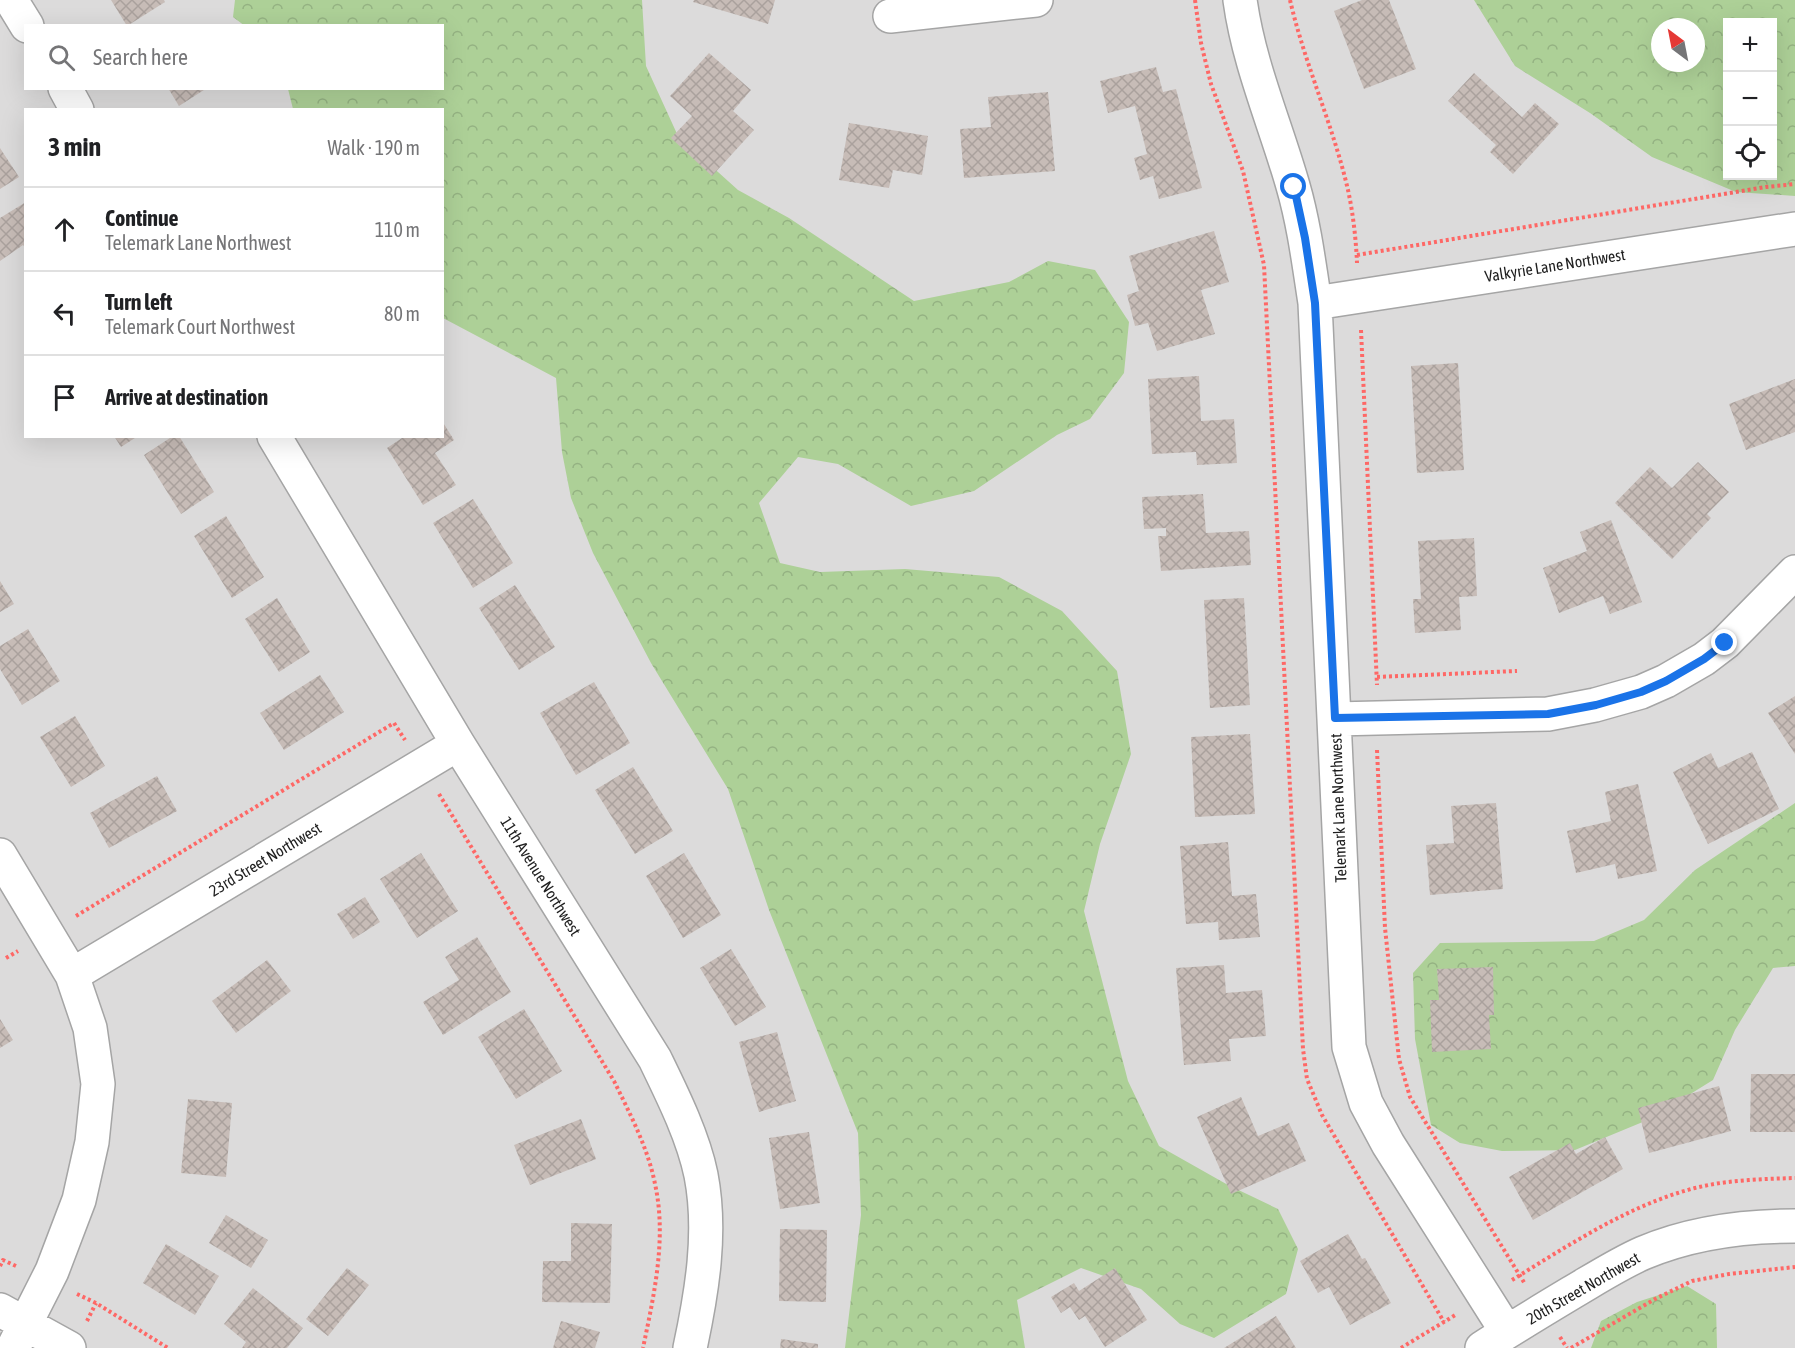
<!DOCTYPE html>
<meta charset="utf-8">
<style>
:root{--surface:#fff;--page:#f2f2f2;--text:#202124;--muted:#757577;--line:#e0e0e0}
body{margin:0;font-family:"Asap Condensed",sans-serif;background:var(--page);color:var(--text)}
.controls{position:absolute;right:18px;top:18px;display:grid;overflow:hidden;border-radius:0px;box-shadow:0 6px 24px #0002}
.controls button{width:54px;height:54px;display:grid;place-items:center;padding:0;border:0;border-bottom:2px solid var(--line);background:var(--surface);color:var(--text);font:30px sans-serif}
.compass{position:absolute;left:1651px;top:18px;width:54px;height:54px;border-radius:50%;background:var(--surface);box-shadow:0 6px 24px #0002;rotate:328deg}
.stop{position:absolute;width:18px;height:18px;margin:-14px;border:4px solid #1a73e8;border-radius:50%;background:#fff}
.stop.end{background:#1a73e8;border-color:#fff;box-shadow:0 2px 6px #0008}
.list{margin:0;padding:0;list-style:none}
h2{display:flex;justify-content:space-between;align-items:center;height:78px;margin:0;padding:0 24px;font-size:26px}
h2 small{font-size:20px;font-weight:400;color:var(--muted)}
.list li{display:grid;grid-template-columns:39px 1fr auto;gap:18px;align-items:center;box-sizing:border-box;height:84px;padding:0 24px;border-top:2px solid var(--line)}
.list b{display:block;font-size:22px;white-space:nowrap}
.list p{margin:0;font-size:20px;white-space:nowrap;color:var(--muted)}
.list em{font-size:20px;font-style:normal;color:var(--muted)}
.icon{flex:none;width:33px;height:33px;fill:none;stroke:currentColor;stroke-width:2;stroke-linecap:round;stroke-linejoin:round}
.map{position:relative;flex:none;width:1795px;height:1348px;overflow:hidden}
.search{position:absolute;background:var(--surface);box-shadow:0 6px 24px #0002;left:24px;top:24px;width:420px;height:66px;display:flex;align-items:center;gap:15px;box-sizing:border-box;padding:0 21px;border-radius:0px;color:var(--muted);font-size:22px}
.panel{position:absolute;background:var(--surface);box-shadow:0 6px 24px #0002;left:24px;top:108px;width:420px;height:330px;border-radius:0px}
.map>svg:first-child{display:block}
.residential{fill:#dcdbdb;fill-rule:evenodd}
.forest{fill:url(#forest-crowns);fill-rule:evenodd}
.building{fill:url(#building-cross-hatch)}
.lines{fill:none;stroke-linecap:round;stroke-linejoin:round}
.minor-casing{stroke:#a5a5a5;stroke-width:36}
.path{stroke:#fe6866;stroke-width:4;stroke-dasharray:3 3;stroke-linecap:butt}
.minor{stroke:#fff;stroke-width:33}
.route{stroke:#1a73e8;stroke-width:8}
.labels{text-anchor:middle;stroke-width:4.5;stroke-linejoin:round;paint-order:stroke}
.street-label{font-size:16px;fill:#1e1e1e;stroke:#fff}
</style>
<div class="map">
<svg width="1795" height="1348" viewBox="0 0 1795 1348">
<defs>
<pattern id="forest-crowns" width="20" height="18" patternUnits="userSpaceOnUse" patternTransform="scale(1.5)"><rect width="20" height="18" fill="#add097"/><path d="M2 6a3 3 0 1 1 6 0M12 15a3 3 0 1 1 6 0" fill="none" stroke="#94b282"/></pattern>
<pattern id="building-cross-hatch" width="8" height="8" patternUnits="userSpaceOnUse" patternTransform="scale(1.5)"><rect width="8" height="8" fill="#c7bcb7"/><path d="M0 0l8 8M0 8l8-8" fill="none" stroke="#aaa19d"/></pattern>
</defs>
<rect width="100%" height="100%" fill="#f0ebe4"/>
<path class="residential" d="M0 0H1795V1348H0ZM1728 22H1772V176H1728ZM26 26H442V88H26ZM1660 27H1696V63H1660ZM26 110H442V436H26Z"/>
<path class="forest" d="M235 0H642L646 66 678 136 738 190 789 218 914 301 1009 282 1048 261 1095 270 1129 322 1124 373 1090 419 1057 435 974 491 911 506 838 464 798 457 759 503 780 563 820 572 905 569 999 577 1062 611 1117 671 1131 754 1100 844 1084 911 1128 1081 1159 1146 1228 1185 1278 1209 1298 1249 1286 1294 1214 1338 1180 1324 1141 1289 1081 1268 1017 1300 1025 1348H845L861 1215 858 1133 769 910 728 789 651 663 593 553 571 498 562 452 556 378 443 318 442 110 293 109 288 89 442 88V26H245L233 17Z
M1474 0H1795V196L1736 192 1652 157 1590 113 1515 66ZM1728 22H1772V176H1728ZM1660 27H1696V63H1660Z
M1795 803V966L1773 968 1735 1030 1713 1080 1650 1119 1575 1150 1502 1151 1460 1143 1431 1125 1415 1039 1413 973 1440 943 1594 941 1644 920 1695 870Z
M1687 1286 1716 1304 1717 1348H1591L1601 1321 1637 1302Z"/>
<path class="building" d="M111 0H164L165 2 127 26Z
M694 0H775L768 24 693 2Z
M1362 0H1389L1416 69 1364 89 1334 11Z
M709 53 751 90 733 111 754 130 712 176 671 138 692 116 670 96Z
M1156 67 1163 92 1176 89 1202 188 1159 199 1153 176 1140 180 1134 158 1147 154 1135 106 1108 113 1100 81Z
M1474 73 1522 117 1535 103 1559 124 1513 174 1490 152 1496 145 1448 101Z
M168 88H207L179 106Z
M1048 92 1055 171 964 178 960 129 991 127 988 97Z
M849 123 928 136 922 175 893 170 889 188 839 180Z
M0 148 19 177 0 189Z
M26 202V249L23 245 0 261V218Z
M1214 231 1229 282 1201 290 1215 334 1157 351 1148 323 1135 326 1127 295 1139 291 1129 256Z
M1458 363 1464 470 1417 473 1411 366Z
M1199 376 1201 421 1234 419 1237 463 1197 465 1196 452 1152 454 1148 379Z
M1795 379V432L1746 450 1729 404Z
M442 421 454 440 435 453 456 485 423 505 387 448 405 436H442Z
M114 436H138L121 447Z
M173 436H179L214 492 181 514 144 455Z
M1698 462 1729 492 1707 514 1711 518 1672 559 1615 503 1650 467 1672 488Z
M1203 494 1206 533 1249 531 1251 565 1161 571 1158 536H1166V528L1144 529 1142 497Z
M473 499 513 563 473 588 433 523Z
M226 516 264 577 232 598 194 536Z
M1611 520 1642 602 1610 614 1603 596 1559 613 1543 568 1587 551 1580 532Z
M1474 538 1477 596 1459 597 1461 630 1415 633 1413 599H1421L1418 541Z
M0 581 14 604 0 612Z
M515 585 555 647 519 670 479 608Z
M277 598 310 652 279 672 245 619Z
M1244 598 1250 705 1210 708 1204 600Z
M28 629 60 681 22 705 0 669V646Z
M320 675 344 712 284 750 260 713Z
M594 682 630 743 576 775 540 713Z
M1795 696V754L1768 713Z
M75 716 105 766 71 787 40 737Z
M1250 734 1255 814 1195 817 1191 737Z
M1752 752 1779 809 1708 844 1673 772 1711 753 1718 768Z
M633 767 673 831 635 854 595 790Z
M157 776 177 811 109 848 90 813Z
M1638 784 1657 871 1618 879 1615 864 1576 873 1567 831 1611 821 1605 792Z
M1496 803 1503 889 1430 895 1426 845 1454 843 1451 806Z
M1228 842 1232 896 1256 894 1260 937 1219 940 1218 922 1186 924 1180 846Z
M421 853 458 911 417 938 380 879Z
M684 853 721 915 683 938 646 876Z
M365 897 380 922 353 939 337 914Z
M477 937 511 992 443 1035 423 1002 459 980 445 957Z
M731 949 766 1007 735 1026 700 968Z
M267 960 291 991 236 1033 212 1001Z
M1224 965 1226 993 1262 990 1266 1036 1229 1039 1231 1061 1184 1065 1176 968Z
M1493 967 1494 1015H1489L1491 1049 1432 1052 1430 1000H1439L1437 969Z
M524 1009 562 1071 516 1099 478 1037Z
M0 1019 13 1040 0 1048Z
M777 1032 796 1101 759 1112 739 1042Z
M1751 1074H1795V1132H1750Z
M1719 1086 1731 1131 1649 1153 1638 1108Z
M1241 1097 1258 1136 1289 1123 1306 1161 1231 1194 1197 1117Z
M188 1099 232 1103 226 1177 181 1173Z
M581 1119 596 1159 530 1185 514 1145Z
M809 1132 820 1203 780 1209 769 1138Z
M1605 1137 1623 1169 1533 1220 1509 1177 1570 1143 1576 1154Z
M226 1215 268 1240 251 1268 209 1243Z
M571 1223 612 1224 610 1303 542 1302 543 1261H571Z
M780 1229 827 1230 826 1302 779 1301Z
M1348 1234 1362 1259 1365 1258 1391 1303 1350 1325 1329 1287 1318 1293 1300 1261Z
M166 1244 219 1276 195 1315 143 1283Z
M347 1268 369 1285 328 1336 306 1319Z
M1115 1268 1147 1320 1105 1347 1085 1316 1079 1320 1070 1307 1061 1313 1051 1297 1074 1283 1079 1291Z
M253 1288 303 1328 287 1348H242L246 1342 224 1324Z
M1276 1316 1296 1348H1224Z
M561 1321 600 1332 595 1348H553Z
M781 1339 818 1344V1348H780Z"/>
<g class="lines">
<defs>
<path id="minor" d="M11 0 27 26
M1240 0C1249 65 1275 123 1293 186 1304 224 1309 264 1315 303L1349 1047 1366 1103 1388 1144 1507 1332
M890 16 1036 0
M65 88 77 110
M1315 303 1795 229
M274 436 458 744 655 1059C672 1094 693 1136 701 1175 712 1232 702 1292 690 1348
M1335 719 1548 714 1595 705 1641 692 1666 681 1704 659 1725 643 1795 572
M0 855 72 975 90 1028 98 1084 92 1142 79 1200 52 1271 13 1348
M72 975 458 744
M0 1310 69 1348
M1482 1348C1511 1329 1541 1311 1571 1293 1595 1279 1618 1264 1643 1253 1690 1233 1744 1226 1795 1226"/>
</defs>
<use href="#minor" class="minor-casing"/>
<path class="path" d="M1195 0 1201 43 1211 84 1243 171 1264 265 1303 1049 1307 1079 1322 1115 1444 1322
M1290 0C1305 65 1333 125 1348 190 1353 213 1356 239 1357 263
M1357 255 1766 187 1795 184
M1361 330 1377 685
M1377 677 1517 671
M1377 750 1385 928 1399 1059 1410 1097 1525 1284
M439 794 614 1081C630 1114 648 1148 655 1184 667 1238 654 1295 643 1348
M76 916 394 723 405 740
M6 958 18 951
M0 1266 3 1260 18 1267
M1512 1280C1569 1245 1629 1205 1695 1188 1727 1180 1762 1179 1795 1178
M77 1294 96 1303 168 1348
M87 1321 96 1303
M1560 1337 1567 1348
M1401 1348 1457 1314
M1571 1348 1655 1299 1692 1281 1729 1274 1795 1267"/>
<use href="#minor" class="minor"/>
</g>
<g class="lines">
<path class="route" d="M1294 187 1305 238 1315 303 1335 718 1548 714 1596 705 1641 692 1666 681 1704 659 1725 643"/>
</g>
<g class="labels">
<g class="street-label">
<text transform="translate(1555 265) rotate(-9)" y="6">Valkyrie Lane Northwest</text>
<text transform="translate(1338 808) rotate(-92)" y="6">Telemark Lane Northwest</text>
<text transform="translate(265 859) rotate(-31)" y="6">23rd Street Northwest</text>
<text transform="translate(541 876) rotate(58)" y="6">11th Avenue Northwest</text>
<text transform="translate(1583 1288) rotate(-30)" y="6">20th Street Northwest</text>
</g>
</g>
</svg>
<div class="controls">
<button>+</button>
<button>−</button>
<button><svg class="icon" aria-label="locate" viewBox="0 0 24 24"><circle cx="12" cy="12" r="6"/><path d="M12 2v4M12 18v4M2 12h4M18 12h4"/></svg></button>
</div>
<svg class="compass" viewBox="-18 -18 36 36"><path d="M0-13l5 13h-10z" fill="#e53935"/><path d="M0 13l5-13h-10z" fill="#757577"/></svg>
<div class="stop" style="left:1294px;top:187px"></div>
<div class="stop end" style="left:1725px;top:643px"></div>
<div class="search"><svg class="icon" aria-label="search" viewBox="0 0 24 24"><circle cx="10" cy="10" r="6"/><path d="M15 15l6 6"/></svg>Search here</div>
<section class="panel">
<h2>3 min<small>Walk · 190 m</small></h2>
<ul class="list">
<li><svg class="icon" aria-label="ahead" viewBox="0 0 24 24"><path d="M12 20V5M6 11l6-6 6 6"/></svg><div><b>Continue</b><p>Telemark Lane Northwest</p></div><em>110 m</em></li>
<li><svg class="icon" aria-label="left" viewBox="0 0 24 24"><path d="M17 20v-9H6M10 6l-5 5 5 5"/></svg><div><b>Turn left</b><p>Telemark Court Northwest</p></div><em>80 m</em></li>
<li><svg class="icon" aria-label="arrive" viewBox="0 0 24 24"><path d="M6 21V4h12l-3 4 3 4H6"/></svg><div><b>Arrive at destination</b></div></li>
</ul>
</section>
</div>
